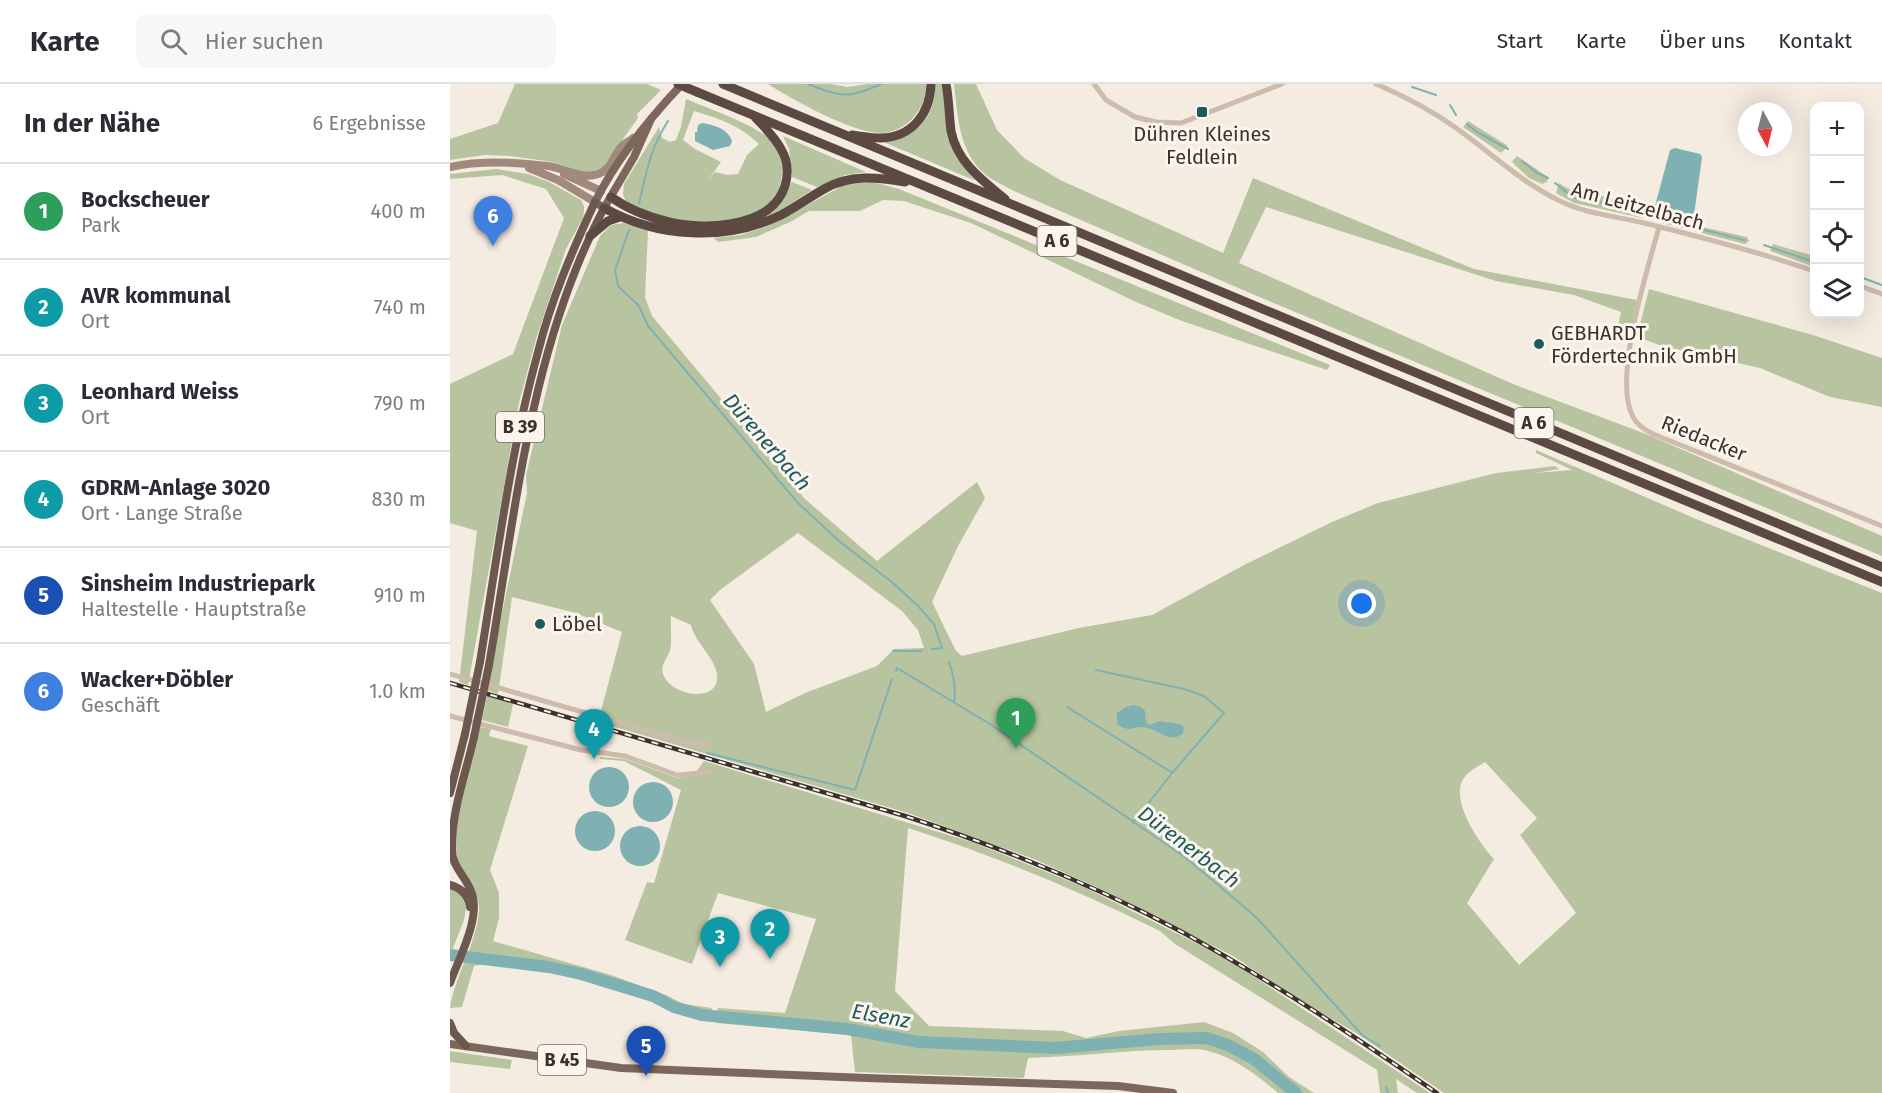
<!DOCTYPE html>
<html lang="de">
<meta charset="utf-8">
<style>
:root{--surface:#fff;--page:#f7f7f7;--text:#2b2b33;--muted:#7c7c81;--line:#e1e1e2;--accent:#0f766e}
body{margin:0;font-family:"Fira Sans",sans-serif;background:var(--page);color:var(--text)}
.controls{position:absolute;right:18px;top:18px;display:grid;overflow:hidden;border-radius:12px;box-shadow:0 6px 24px #0002}
.controls button{width:54px;height:54px;display:grid;place-items:center;padding:0;border:0;border-bottom:2px solid var(--line);background:var(--surface);color:var(--text);font:30px sans-serif}
.compass{position:absolute;left:1288px;top:18px;width:54px;height:54px;border-radius:50%;background:var(--surface);box-shadow:0 6px 24px #0002;rotate:173deg}
.you{position:absolute;left:912px;top:520px;width:21px;height:21px;margin:-15px;border:4px solid #fff;border-radius:50%;background:#1a73e8;box-shadow:0 0 0 9px #1a73e833}
.badge{display:grid;place-items:center;width:39px;height:39px;border-radius:50%;background:var(--accent);color:#fff;font-size:20px;font-weight:700}
.pin{position:absolute;translate:-50% -50px;filter:drop-shadow(0 2px 3px #0008)}
.pin::after{content:'';position:absolute;top:32px;width:21px;height:18px;background:inherit;clip-path:polygon(0 0,100% 0,50% 100%)}
.list{margin:0;padding:0;list-style:none}
h2{display:flex;justify-content:space-between;align-items:center;height:78px;margin:0;padding:0 24px;font-size:26px}
h2 small{font-size:20px;font-weight:400;color:var(--muted)}
.list li{display:grid;grid-template-columns:39px 1fr auto;gap:18px;align-items:center;box-sizing:border-box;height:96px;padding:0 24px;border-top:2px solid var(--line)}
.list b{display:block;font-size:22px;white-space:nowrap}
.list p{margin:0;font-size:20px;white-space:nowrap;color:var(--muted)}
.list em{font-size:20px;font-style:normal;color:var(--muted)}
.icon{flex:none;width:33px;height:33px;fill:none;stroke:currentColor;stroke-width:2;stroke-linecap:round;stroke-linejoin:round}
.map{position:relative;flex:none;width:1432px;height:1009px;overflow:hidden}
header{display:flex;align-items:center;gap:36px;box-sizing:border-box;height:84px;padding:0 30px;background:var(--surface);border-bottom:2px solid var(--line)}
header strong{font-size:28px}
nav{display:flex;gap:33px;margin-inline-start:auto;font-size:21px}
.search{width:420px;height:54px;background:var(--page);display:flex;align-items:center;gap:15px;box-sizing:border-box;padding:0 21px;border-radius:12px;color:var(--muted);font-size:22px}
main{display:flex}
aside{flex:1;background:var(--surface)}
.map>svg:first-child{display:block}
.green{fill:#b8c4a0;fill-rule:evenodd}
.water{fill:#7fb0b2}
.lines{fill:none;stroke-linecap:round;stroke-linejoin:round}
.stream{stroke:#7fb0b2;stroke-width:2}
.river{stroke:#7fb0b2;stroke-width:12}
.minor{stroke:#cdbbac;stroke-width:5}
.secondary{stroke:#a18a7d;stroke-width:8}
.primary{stroke:#7d675c;stroke-width:8}
.trunk{stroke:#6c584f;stroke-width:8}
.motorway{stroke:#5c4a42;stroke-width:9}
.rail-casing{stroke:#3b302b;stroke-width:4.5}
.rail{stroke:#fbf5ee;stroke-width:2;stroke-dasharray:7;stroke-linecap:butt}
.trunk-bridge{stroke:#6c584f;stroke-width:8}
.motorway-bridge{stroke:#5c4a42;stroke-width:9}
.poi-dot{fill:#1f5a5e;stroke:#fbf5ee;stroke-width:2}
.labels{text-anchor:middle;stroke-width:6;stroke-linejoin:round;paint-order:stroke}
.shield{fill:#fbf5ee;stroke:#756b66;stroke-width:1.5}
.shield-label{font-size:18px;font-weight:bold;fill:#3b302b}
.poi-label{font-size:20px;fill:#3b302b;stroke:#fbf5ee;text-anchor:start}
.street-label{font-size:20px;fill:#3b302b;stroke:#fbf5ee}
.water-label{font-size:21px;font-style:italic;fill:#1f5a5e;stroke:#fbf5ee}
</style>
<header>
<strong>Karte</strong>
<div class="search"><svg class="icon" aria-label="search" viewBox="0 0 24 24"><circle cx="10" cy="10" r="6"/><path d="M15 15l6 6"/></svg>Hier suchen</div>
<nav><a>Start</a><a>Karte</a><a>Über uns</a><a>Kontakt</a></nav>
</header>
<main>
<aside>
<h2>In der Nähe<small>6 Ergebnisse</small></h2>
<ul class="list">
<li><span class="badge" style="background:#2e9e5b">1</span><div><b>Bockscheuer</b><p>Park</p></div><em>400 m</em></li>
<li><span class="badge" style="background:#0f9aa8">2</span><div><b>AVR kommunal</b><p>Ort</p></div><em>740 m</em></li>
<li><span class="badge" style="background:#0f9aa8">3</span><div><b>Leonhard Weiss</b><p>Ort</p></div><em>790 m</em></li>
<li><span class="badge" style="background:#0f9aa8">4</span><div><b>GDRM-Anlage 3020</b><p>Ort · Lange Straße</p></div><em>830 m</em></li>
<li><span class="badge" style="background:#1a4fb4">5</span><div><b>Sinsheim Industriepark</b><p>Haltestelle · Hauptstraße</p></div><em>910 m</em></li>
<li><span class="badge" style="background:#3f7fe0">6</span><div><b>Wacker+Döbler</b><p>Geschäft</p></div><em>1.0 km</em></li>
</ul>
</aside>
<div class="map">
<svg width="1432" height="1009" viewBox="0 0 1432 1009">
<rect width="100%" height="100%" fill="#f4ebe1"/>
<path class="green" d="M65 0H197L211 6 187 30 188 34 153 83 141 89 132 88 103 78 60 72 35 71 0 76V55L48 39Z
M318 0H381L397 3 417 0H476C477 25 456 49 430 49 403 49 341 15 318 0Z
M485 0H491L492 4C499 40 498 70 526 97L431 57C465 56 486 34 485 0Z
M504 0H526L547 46 574 74 610 96 773 169 803 94 1024 185 1187 216 1179 253 1167 248 1171 228 1124 211 1046 197 816 123 789 179 1063 300 1196 350 1432 452V472L807 212 566 108C557 103 548 99 540 94 509 73 508 34 504 0Z
M236 15C255 23 310 43 322 57 331 68 334 83 331 97 323 136 271 140 238 137 217 136 195 127 176 119L173 110 174 100 209 43 212 54 220 58 226 56 231 43ZM244 27C270 35 289 41 309 60L297 71 288 90 278 91 265 88 258 96 271 78 245 65 233 56Z
M1018 37 1058 62 1051 69 1013 43Z
M333 52 416 88 395 91 367 103 342 93 339 65Z
M1067 72 1098 93 1097 98 1092 100 1079 94 1062 78Z
M46 85 78 90 99 98 131 116 134 122V127L133 134 116 165 86 255 69 319 18 601 9 598 27 447 0 439V300L63 270 114 134 96 105 52 91 0 95V90Z
M342 98 362 106 328 128 307 136 329 120Z
M423 98 449 105 880 281 877 286 732 237 686 218 521 139 454 117 433 116 410 127H359L340 138 306 153 268 158 264 154 290 151 316 143 398 99Z
M1109 99C1127 112 1139 108 1159 114 1171 117 1183 122 1195 126L1196 128 1192 134 1124 119 1106 109Z
M1217 135 1297 153 1299 157 1295 160 1216 140Z
M174 139 198 147 195 213 202 232 355 415 427 477 527 398 535 414 508 462 482 518 506 567 512 572 629 544 702 531 796 480 882 438 928 419 1046 389 1105 382 1109 385 1085 389 1122 386 1086 369V366L1251 437 1432 509V1009H994L911 952 846 914 783 872 655 807 584 775 458 729 148 638 172 548 126 529 62 513 48 610 36 606 77 409 76 391 112 241 150 152 161 141ZM348 449 452 527 468 546 474 564 444 565 427 582 355 609 316 628 304 580 260 516 270 506ZM221 532 241 541C245 559 264 572 267 590 271 620 221 613 213 590 210 582 216 576 219 569 223 559 220 543 221 532ZM1035 678 1087 734 1070 751 1126 829 1069 881 1017 819 1044 775C1030 760 1004 722 1011 700 1014 689 1027 683 1035 678Z
M1323 160 1364 172V183L1320 167Z
M1199 205 1366 252 1432 274V323L1380 313 1310 284 1212 262 1193 255 1188 248Z
M37 612 63 620 58 643 32 636Z
M30 643 41 645 39 652 78 662 40 786 49 809V834L43 857 161 891 216 911 233 920 262 924 258 935C197 917 136 892 70 883 54 881 40 878 24 882L12 923 0 924C5 891 26 861 29 827 31 805 10 792 7 773 1 734 21 681 30 643Z
M150 673 175 675 227 694 244 691 254 677 525 759 636 804 748 860 791 884 980 1009H967L946 995 948 1009H930L927 986 725 860 710 847C628 806 545 772 458 744L445 907 479 942 613 947 636 954 669 947 754 938 783 949 813 968 839 993 864 1009H828C808 992 784 973 758 967 746 964 732 966 721 966 673 966 626 973 578 974L574 994 405 988 401 951 266 939 268 924 335 929 366 835 268 809 242 880 175 856 197 798 204 799 231 706 174 677 150 675Z
M0 805 11 810 16 824 14 836 0 872Z
M0 967 62 976 60 985 0 978Z"/>
<path class="water" d="M252 39C265 41 278 45 282 57L280 62 263 66 245 57V48H247L248 41Z
M1225 64 1250 70 1252 73 1244 131 1210 125 1205 122 1220 66Z
M683 621 691 623 695 627 696 639 700 641 709 637 730 640 734 643 733 649C719 662 706 642 691 643 679 644 679 648 667 640V629L676 623Z
M139 703a20 20 0 1 1 40 0a20 20 0 1 1-40 0Z
M183 718a20 20 0 1 1 40 0a20 20 0 1 1-40 0Z
M125 747a20 20 0 1 1 40 0a20 20 0 1 1-40 0Z
M170 762a20 20 0 1 1 40 0a20 20 0 1 1-40 0Z"/>
<g class="lines">
<path class="stream" d="M358 0C391 13 398 15 431 0
M962 3 986 11
M1000 21 1006 31
M1017 40 1027 48 1058 65
M1072 77 1087 89 1098 94
M1105 99 1124 114 1162 120 1188 131
M189 120C196 89 200 65 218 37
M1203 133 1294 156
M179 146 165 186 168 202 189 222 198 242 348 419 389 457 443 499 468 522 484 540 492 564 482 565
M1314 161 1364 178
M1410 193 1432 201
M443 567H472
M499 578C504 593 506 604 504 619
M646 586 734 605 754 612 774 629 722 689 683 739
M446 587 447 584 540 640 735 773 807 834 913 952 930 962
M617 623 721 688
M257 669 405 706 442 595
M936 1003 938 1009"/>
<path class="river" d="M0 871 99 883 131 890 203 912 224 923 252 931 397 945 469 958 605 964 709 955 756 954 778 961 804 975 846 1009"/>
<path class="minor" d="M644 0 656 16 685 33 706 38 731 39 832 0
M926 0C954 12 981 26 1006 44 1040 68 1072 99 1110 117 1136 130 1165 132 1194 139 1251 153 1309 168 1364 187
M1209 143C1198 185 1162 294 1183 333 1187 341 1195 346 1203 350L1432 442
M1410 202 1432 210
M0 590 244 660H258
M0 632 131 666 175 672 227 691 262 688"/>
<path class="secondary" d="M0 83C31 76 66 78 98 82 114 84 132 96 148 90 162 85 163 71 172 62 175 59 180 57 183 54
M79 84 108 96 145 118
M114 90 151 107"/>
<path class="primary" d="M201 35 184 73 154 124 145 118C167 74 199 35 232 0
M0 960 171 984 416 994 668 1002 723 1009"/>
<path class="trunk" d="M30 578C47 474 60 369 88 268 101 216 122 167 145 118
M39 581C66 426 80 264 154 124
M0 709 15 650
M0 801C12 804 18 811 20 823
M0 899C9 874 32 832 21 807 15 792 2 782 2 766 1 728 16 689 24 653
M0 939 4 949 16 962"/>
<path class="motorway" d="M273 0 1432 483
M496 0C499 15 499 31 501 47 507 78 532 96 555 115
M247 8 1432 498
M402 51C411 52 421 54 431 54 462 53 480 30 481 0
M161 113C179 126 198 133 219 138 252 146 315 144 332 109 339 95 339 78 331 65 325 53 314 43 305 33
M154 124C208 154 275 158 331 131 346 123 360 113 374 105 400 90 427 93 455 98
M140 152 158 137 170 133"/>
<defs>
<path id="rail" d="M0 599 455 732C550 763 644 801 732 848 820 896 904 952 987 1009"/>
</defs>
<use href="#rail" class="rail-casing"/>
<use href="#rail" class="rail"/>
<path class="trunk-bridge" d="M15 650 30 578
M24 653 39 581"/>
<path class="motorway-bridge" d="M228 0 247 8"/>
</g>
<g class="poi-dot">
<rect x="746" y="22" width="12" height="12" rx="3"/>
<circle cx="1089" cy="260" r="6"/>
<circle cx="90" cy="540" r="6"/>
</g>
<g class="labels">
<g class="shield">
<rect x="587.5" y="142" width="39" height="30" rx="4.5"/>
<rect x="1064.5" y="324" width="39" height="30" rx="4.5"/>
<rect x="46" y="328" width="48" height="30" rx="4.5"/>
<rect x="88" y="961" width="48" height="30" rx="4.5"/>
</g>
<g class="shield-label">
<text x="607" y="163">A 6</text>
<text x="1084" y="345">A 6</text>
<text x="70" y="349">B 39</text>
<text x="112" y="982">B 45</text>
</g>
<g class="poi-label">
<text x="752" y="57" text-anchor="middle">Dühren Kleines<tspan x="752" dy="23">Feldlein</tspan></text>
<text x="1101" y="256">GEBHARDT<tspan x="1101" dy="23">Fördertechnik GmbH</tspan></text>
<text x="102" y="547">Löbel</text>
</g>
<g class="street-label">
<text transform="translate(1188 122) rotate(15)" y="7">Am Leitzelbach</text>
<text transform="translate(1254 354) rotate(22)" y="7">Riedacker</text>
</g>
<g class="water-label">
<text transform="translate(317 358) rotate(49)" y="7">Dürenerbach</text>
<text transform="translate(739 763) rotate(37)" y="7">Dürenerbach</text>
<text transform="translate(431 932) rotate(10)" y="7">Elsenz</text>
</g>
</g>
</svg>
<div class="controls">
<button>+</button>
<button>−</button>
<button><svg class="icon" aria-label="locate" viewBox="0 0 24 24"><circle cx="12" cy="12" r="6"/><path d="M12 2v4M12 18v4M2 12h4M18 12h4"/></svg></button>
<button><svg class="icon" aria-label="layers" viewBox="0 0 24 24"><path d="M12 4l9 5-9 5-9-5zM3 14l9 5 9-5"/></svg></button>
</div>
<svg class="compass" viewBox="-18 -18 36 36"><path d="M0-13l5 13h-10z" fill="#e53935"/><path d="M0 13l5-13h-10z" fill="#7c7c81"/></svg>
<div class="you"></div>
<div class="pin badge" style="left:566px;top:664px;background:#2e9e5b">1</div>
<div class="pin badge" style="left:320px;top:875px;background:#0f9aa8">2</div>
<div class="pin badge" style="left:270px;top:883px;background:#0f9aa8">3</div>
<div class="pin badge" style="left:144px;top:675px;background:#0f9aa8">4</div>
<div class="pin badge" style="left:196px;top:992px;background:#1a4fb4">5</div>
<div class="pin badge" style="left:43px;top:162px;background:#3f7fe0">6</div>
</div>
</main>
